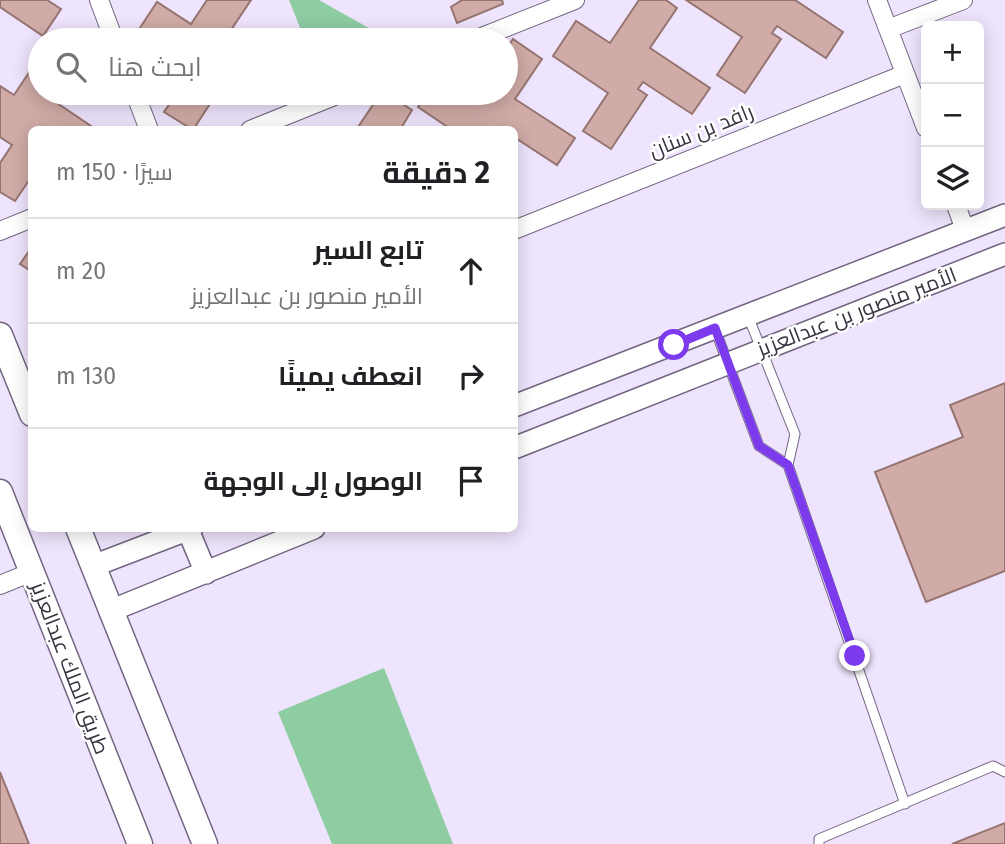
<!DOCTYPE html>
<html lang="ar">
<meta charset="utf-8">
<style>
:root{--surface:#fff;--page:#f2f2f2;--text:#202124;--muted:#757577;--line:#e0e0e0}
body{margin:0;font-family:"Fira Sans",Cairo,sans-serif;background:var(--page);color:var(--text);direction:rtl}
.controls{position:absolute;right:21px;top:21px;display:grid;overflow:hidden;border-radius:10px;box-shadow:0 4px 18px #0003}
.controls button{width:63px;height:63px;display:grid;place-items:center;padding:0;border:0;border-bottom:2px solid var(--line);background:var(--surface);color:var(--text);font:35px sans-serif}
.stop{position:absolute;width:21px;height:21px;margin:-16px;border:5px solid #7c3aed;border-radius:50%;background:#fff}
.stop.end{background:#7c3aed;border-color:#fff;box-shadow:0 2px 7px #0008}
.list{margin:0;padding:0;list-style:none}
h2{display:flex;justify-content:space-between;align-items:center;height:91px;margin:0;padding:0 28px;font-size:30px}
h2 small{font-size:23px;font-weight:400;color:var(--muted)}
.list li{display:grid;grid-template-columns:46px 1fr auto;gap:21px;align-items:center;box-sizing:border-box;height:105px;padding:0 28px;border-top:2px solid var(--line)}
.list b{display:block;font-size:26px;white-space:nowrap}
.list p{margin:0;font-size:23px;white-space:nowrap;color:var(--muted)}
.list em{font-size:23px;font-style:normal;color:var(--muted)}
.icon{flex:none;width:38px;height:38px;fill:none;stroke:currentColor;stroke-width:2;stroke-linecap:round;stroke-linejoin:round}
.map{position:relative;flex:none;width:1005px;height:844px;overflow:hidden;direction:ltr}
.search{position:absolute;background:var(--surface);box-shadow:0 4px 18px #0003;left:28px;top:28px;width:490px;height:77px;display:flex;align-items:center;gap:18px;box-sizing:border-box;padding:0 24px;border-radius:38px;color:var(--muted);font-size:26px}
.panel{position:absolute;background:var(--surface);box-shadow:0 4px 18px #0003;left:28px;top:126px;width:490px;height:406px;border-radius:10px;direction:rtl}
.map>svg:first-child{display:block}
.green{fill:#8ecca2}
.building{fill:#d0aba7;stroke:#967470;stroke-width:2}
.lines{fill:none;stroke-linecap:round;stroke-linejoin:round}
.service-casing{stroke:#726681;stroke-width:11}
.minor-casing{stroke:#726681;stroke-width:20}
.tertiary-casing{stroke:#726681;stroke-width:24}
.secondary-casing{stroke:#726681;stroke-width:27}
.service{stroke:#fff;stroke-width:9}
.minor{stroke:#fff;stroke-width:18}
.tertiary{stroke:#fff;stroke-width:21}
.secondary{stroke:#fff;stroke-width:24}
.route{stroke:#7c3aed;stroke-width:9}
.labels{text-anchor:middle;stroke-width:5;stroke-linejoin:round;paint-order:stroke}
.street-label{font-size:21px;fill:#393440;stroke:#fff}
</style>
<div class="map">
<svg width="1005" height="844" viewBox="0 0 1005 844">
<rect width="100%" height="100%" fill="#efe4fd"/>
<path class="green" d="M289 0H319L390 40H305Z
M384 668 453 844H332L278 712Z"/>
<path class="building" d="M0 0H47L61 9 43 36 0 7Z
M207 0H251L231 30 247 40H138L134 37 157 2 191 24Z
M462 0H502L503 4 457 23 451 7Z
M639 0H666L677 8 650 48 710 88 692 114 643 82 638 89 647 95 611 149 583 131 608 93 553 56 576 21 610 43Z
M686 0H795L843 32 826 58 777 26 772 33 781 39 745 93 717 75 742 37Z
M513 39 542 59 515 99 575 138 557 165 514 137V130H452L418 107 427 93H506V49Z
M40 56V93H59L54 101 97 130H32V176L15 201 0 192V163L12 145 0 137V86L14 95Z
M177 93H217L193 130 164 112Z
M381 93H386L412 110 400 130H356Z
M32 247V272L20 264Z
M1005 383V571L926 602 875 472 963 437 950 405Z
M0 772 29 844H0Z
M1005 823V844H952Z"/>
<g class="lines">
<defs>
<path id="service" d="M715 329 759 446 788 465 795 434 748 316
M788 465 905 804
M819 844V839L993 766 1005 772"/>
<path id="minor" d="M99 0 114 40
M877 0 926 128
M888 29 963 0
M474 40 575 0
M135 93 149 130
M250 130 342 93
M956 205 965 230
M514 230 905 74
M0 231 32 218
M0 585 32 572"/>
<path id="tertiary" d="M514 406 1005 215
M514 448 1005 254
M188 530 206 573
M93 566 192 528
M110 611 314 528"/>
<path id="secondary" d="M0 335 32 414
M0 492 140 844
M78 528 205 844"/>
</defs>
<use href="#service" class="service-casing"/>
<use href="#minor" class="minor-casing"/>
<use href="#tertiary" class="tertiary-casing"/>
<use href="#secondary" class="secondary-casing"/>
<use href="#service" class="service"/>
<use href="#minor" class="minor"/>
<use href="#tertiary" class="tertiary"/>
<use href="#secondary" class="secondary"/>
</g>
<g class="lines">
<path class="route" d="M674 345 715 328 759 446 788 465 855 656"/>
</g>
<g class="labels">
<g class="street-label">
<text transform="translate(701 131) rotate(-22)" y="7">رافد بن سنان</text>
<text transform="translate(857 312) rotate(-21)" y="7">الأمير منصور بن عبدالعزيز</text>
<text transform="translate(70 668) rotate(69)" y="7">طريق الملك عبدالعزيز</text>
</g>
</g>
</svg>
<div class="controls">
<button>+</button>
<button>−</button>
<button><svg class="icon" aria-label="layers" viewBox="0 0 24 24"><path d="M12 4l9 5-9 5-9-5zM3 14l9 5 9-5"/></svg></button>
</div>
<div class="stop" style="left:674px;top:345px"></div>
<div class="stop end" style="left:855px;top:656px"></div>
<div class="search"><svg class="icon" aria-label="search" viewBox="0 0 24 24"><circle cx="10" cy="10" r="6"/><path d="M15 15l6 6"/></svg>ابحث هنا</div>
<section class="panel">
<h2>2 دقيقة<small>سيرًا · 150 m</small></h2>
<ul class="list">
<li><svg class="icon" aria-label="ahead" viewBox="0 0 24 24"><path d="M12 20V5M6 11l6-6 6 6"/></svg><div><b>تابع السير</b><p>الأمير منصور بن عبدالعزيز</p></div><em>20 m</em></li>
<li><svg class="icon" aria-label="right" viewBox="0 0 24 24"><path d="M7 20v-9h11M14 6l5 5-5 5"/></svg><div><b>انعطف يمينًا</b></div><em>130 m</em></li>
<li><svg class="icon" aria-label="arrive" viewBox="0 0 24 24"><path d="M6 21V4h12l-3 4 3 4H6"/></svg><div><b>الوصول إلى الوجهة</b></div></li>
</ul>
</section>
</div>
